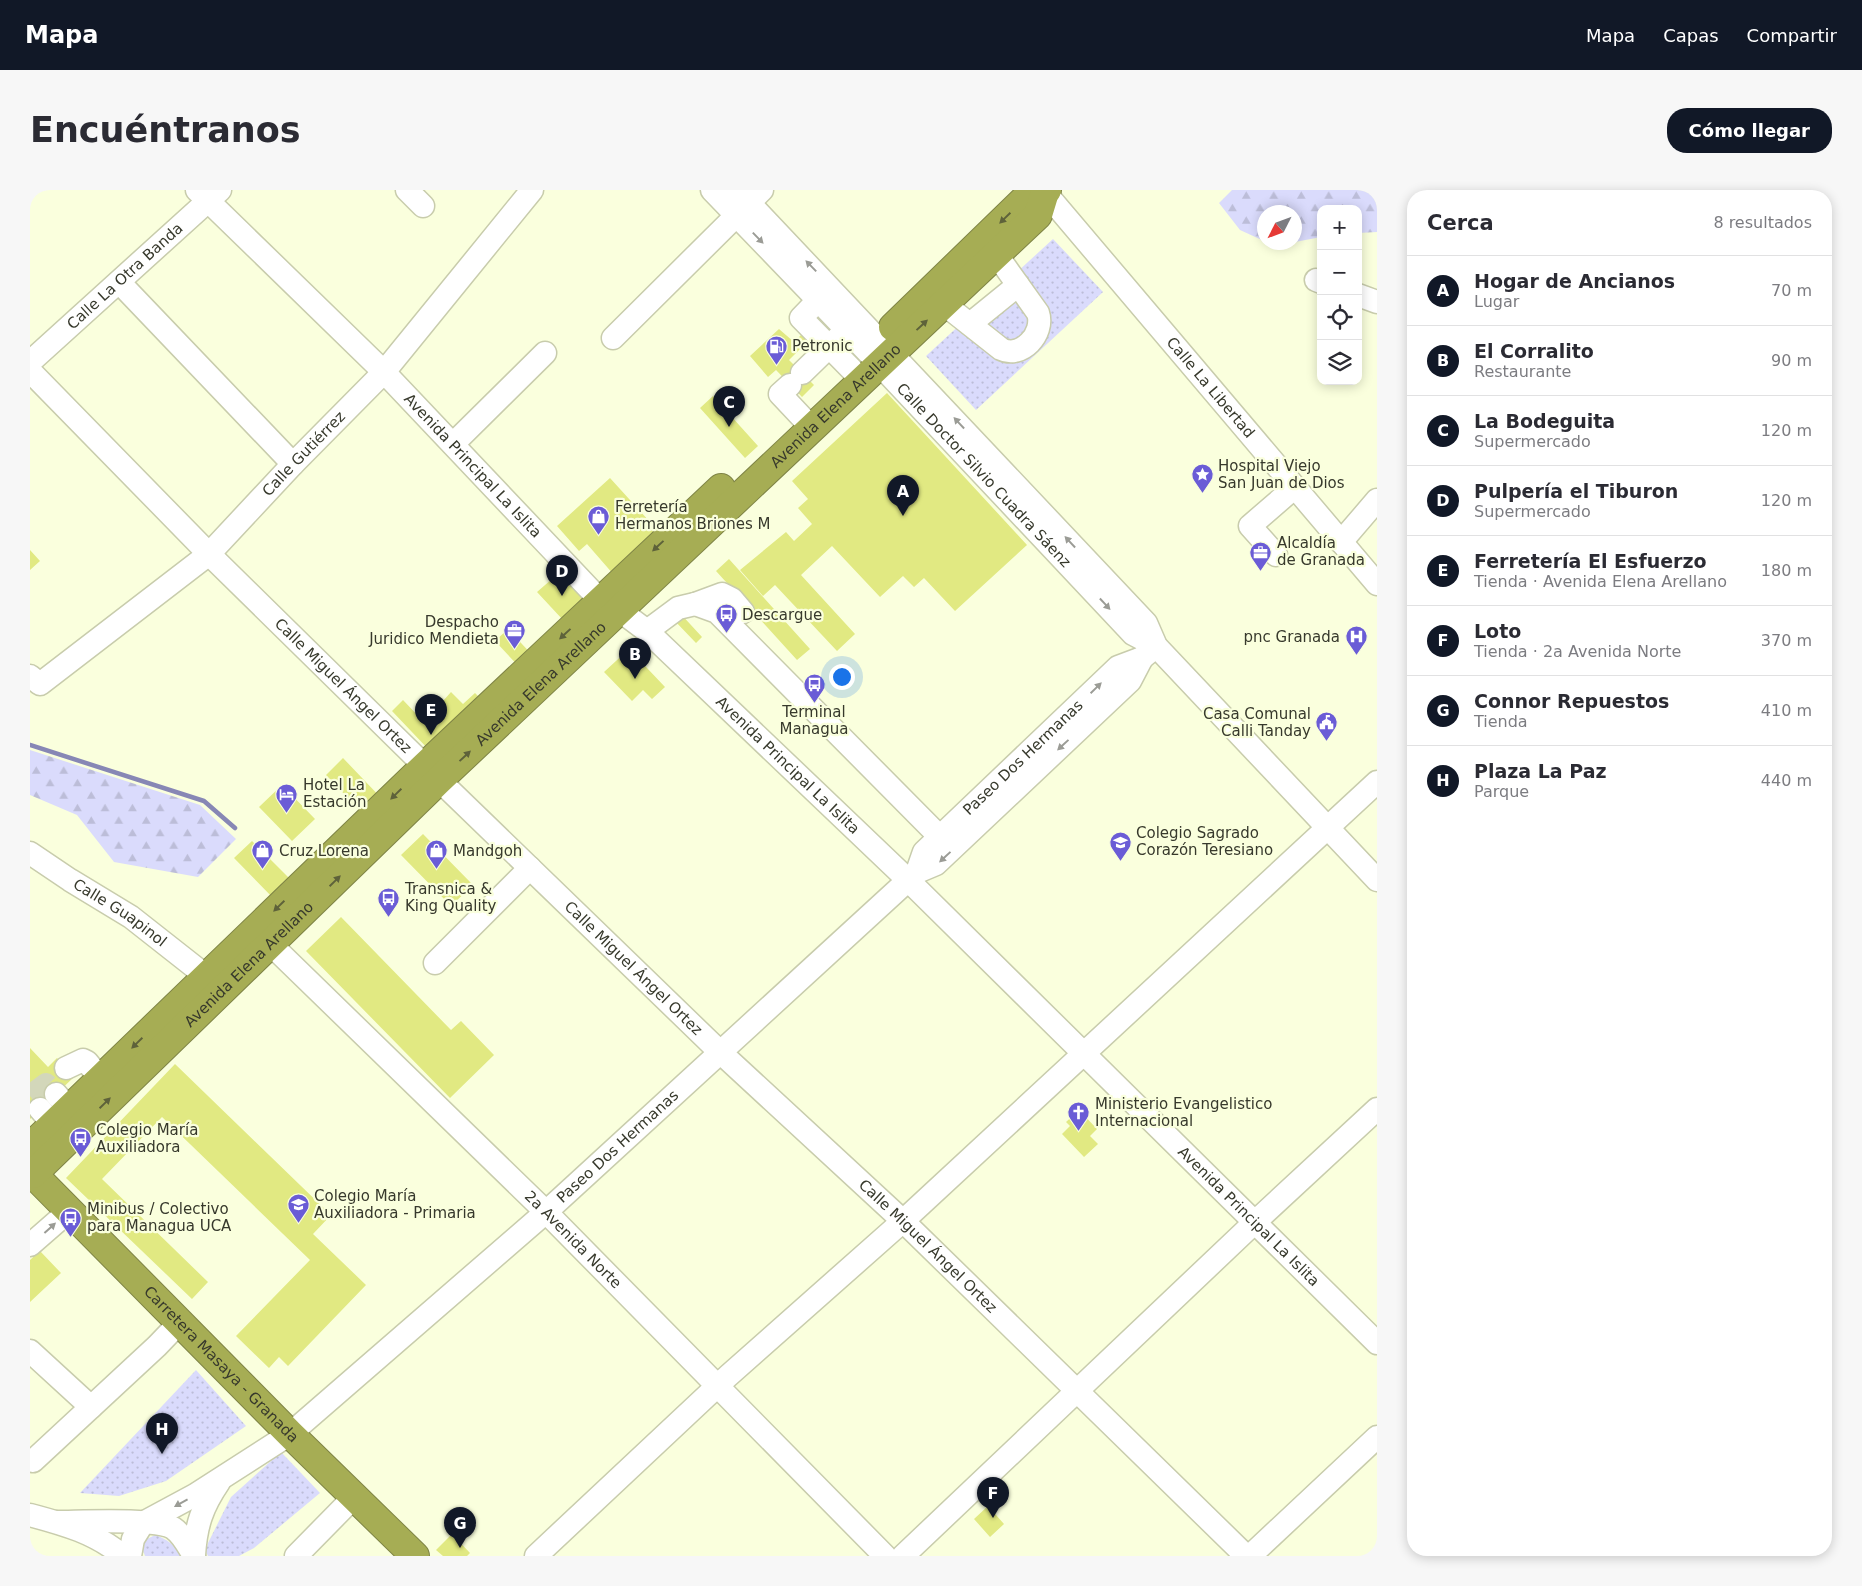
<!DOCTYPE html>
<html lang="es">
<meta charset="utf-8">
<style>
:root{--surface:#fff;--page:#f7f7f7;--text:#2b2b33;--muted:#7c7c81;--line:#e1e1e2;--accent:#111827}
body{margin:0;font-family:"DejaVu Sans",sans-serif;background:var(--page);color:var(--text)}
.controls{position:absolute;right:15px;top:15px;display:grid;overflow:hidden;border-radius:10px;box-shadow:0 2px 12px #0003}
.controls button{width:45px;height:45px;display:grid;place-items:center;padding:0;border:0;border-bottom:1px solid var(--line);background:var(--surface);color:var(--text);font:25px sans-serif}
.compass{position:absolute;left:1227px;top:15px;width:45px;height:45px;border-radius:50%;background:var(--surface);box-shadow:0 2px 12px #0003;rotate:228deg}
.you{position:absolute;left:811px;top:486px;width:18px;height:18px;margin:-12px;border:4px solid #fff;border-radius:50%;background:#1a73e8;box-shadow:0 0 0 8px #1a73e833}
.badge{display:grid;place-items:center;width:32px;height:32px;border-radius:50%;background:var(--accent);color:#fff;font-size:16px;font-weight:700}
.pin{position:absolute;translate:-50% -41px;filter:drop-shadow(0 1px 2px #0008)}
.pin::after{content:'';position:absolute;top:26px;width:18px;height:15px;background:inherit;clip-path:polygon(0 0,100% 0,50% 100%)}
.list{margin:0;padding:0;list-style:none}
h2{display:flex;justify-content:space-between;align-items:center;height:65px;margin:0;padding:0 20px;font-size:21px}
h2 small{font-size:16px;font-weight:400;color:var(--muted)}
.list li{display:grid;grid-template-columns:32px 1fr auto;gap:15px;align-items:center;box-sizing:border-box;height:70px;padding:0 20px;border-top:1px solid var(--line)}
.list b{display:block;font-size:19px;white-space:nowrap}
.list p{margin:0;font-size:16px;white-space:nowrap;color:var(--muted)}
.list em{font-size:16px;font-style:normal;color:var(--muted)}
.icon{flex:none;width:28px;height:28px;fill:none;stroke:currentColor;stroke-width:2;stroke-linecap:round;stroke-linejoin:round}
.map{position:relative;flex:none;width:1347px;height:1366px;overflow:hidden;border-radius:20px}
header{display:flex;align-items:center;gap:30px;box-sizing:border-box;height:70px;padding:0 25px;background:var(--accent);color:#fff}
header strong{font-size:24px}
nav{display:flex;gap:28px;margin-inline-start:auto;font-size:18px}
.intro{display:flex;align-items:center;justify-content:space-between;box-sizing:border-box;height:120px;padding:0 30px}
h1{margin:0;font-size:35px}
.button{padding:12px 22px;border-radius:20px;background:var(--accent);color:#fff;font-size:18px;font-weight:700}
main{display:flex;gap:30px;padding:0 30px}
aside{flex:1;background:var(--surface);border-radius:20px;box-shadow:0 2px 12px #0003}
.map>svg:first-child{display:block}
.forest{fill:url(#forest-firs)}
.park{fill:url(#park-dots)}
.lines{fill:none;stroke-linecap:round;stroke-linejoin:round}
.stream{stroke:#8787b5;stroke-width:4.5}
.building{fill:#e1e982}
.minor-tunnel{stroke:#d3d7ba;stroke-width:22;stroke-dasharray:22 11;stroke-linecap:butt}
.minor-casing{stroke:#c8ccac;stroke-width:25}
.highway-casing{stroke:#7f8446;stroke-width:30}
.minor{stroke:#fff;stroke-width:22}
.highway{stroke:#a6ad54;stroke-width:28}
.oneway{fill:#5e623a}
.oneway2{fill:#9b9c96}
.labels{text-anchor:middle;stroke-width:4.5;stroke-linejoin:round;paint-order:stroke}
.street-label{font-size:15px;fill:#37392c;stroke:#faffdd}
.poi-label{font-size:15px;fill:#37392c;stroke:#faffdd;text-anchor:start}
</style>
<header>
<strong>Mapa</strong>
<nav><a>Mapa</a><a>Capas</a><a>Compartir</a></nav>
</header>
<div class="intro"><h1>Encuéntranos</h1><a class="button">Cómo llegar</a></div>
<main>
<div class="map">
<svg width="1347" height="1366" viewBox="0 0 1347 1366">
<defs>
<pattern id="forest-firs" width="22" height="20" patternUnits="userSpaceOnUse" patternTransform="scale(1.25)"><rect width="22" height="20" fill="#dadbfc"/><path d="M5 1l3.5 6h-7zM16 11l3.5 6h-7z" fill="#bcbdd8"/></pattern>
<pattern id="park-dots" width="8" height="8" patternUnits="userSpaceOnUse" patternTransform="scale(1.25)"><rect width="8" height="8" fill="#dadbfc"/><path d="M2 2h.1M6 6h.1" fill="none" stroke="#bcbdd8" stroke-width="1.8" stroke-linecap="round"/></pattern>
</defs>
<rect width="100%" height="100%" fill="#faffdd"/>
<path class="forest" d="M1202 0H1347V42L1328 43V19H1291V47L1265 52 1264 22H1234V51L1210 40 1189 13Z
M0 560 170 615 206 649 168 687 84 672 47 625 0 605Z"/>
<path class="park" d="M1023 49 1073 102 946 220 896 166Z
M166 1180 216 1236 136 1291 89 1306 50 1303Z
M251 1262 290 1303 224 1358 209 1366H178L176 1362 178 1353 201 1307Z
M125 1345C137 1349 145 1355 152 1366H115L112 1358 115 1350Z"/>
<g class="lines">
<path class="stream" d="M0 555 174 611 205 638"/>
</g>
<path class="building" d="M749 139 764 152 774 142 787 156 777 165 771 158 759 170 784 195 772 207 746 180 738 187 720 166Z
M857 203 997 355 925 421 894 388 884 397 873 386 850 407 802 356 771 385 825 444 807 461 745 395 733 406 710 380 756 342 764 351 782 334 768 318 778 309 762 291Z
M683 206 728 256 715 268 670 218Z
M580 288 630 343 584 385 557 354 549 361 527 336Z
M0 360 10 371 0 380Z
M699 369 780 459 767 470 686 381Z
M530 382 556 410 533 430 507 402Z
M649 422 672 447 666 453 643 429Z
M478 439 506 469 493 481 465 451Z
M599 459 635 497 622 509 613 500 602 511 574 482Z
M421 502 433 514 445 503 453 511 400 561 362 521 373 510 392 530 402 521 399 518 409 508 413 511Z
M313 568 355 612 338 629 296 585Z
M252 595 285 629 262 651 229 617Z
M393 644 443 695 421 716 371 665Z
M222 651 262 691 244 709 204 668Z
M311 727 421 840 431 831 464 865 420 908 276 761Z
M0 858 18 877 27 868 44 887 0 929V897L2 895 0 893Z
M145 874 301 1025 283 1044 336 1095 258 1176 249 1167 239 1178 206 1146 280 1070 132 927 72 989 178 1092 162 1109 36 988Z
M1049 920 1067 939 1060 946 1068 954 1054 967 1032 944 1040 936 1036 932Z
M10 1061 31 1083 0 1112V1070Z
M958 1316 974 1334 960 1347 944 1329Z
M422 1344 440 1363 437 1366H413L406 1360Z"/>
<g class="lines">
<path class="minor-tunnel" d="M0 906 16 894 26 904"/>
<defs>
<g id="minor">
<path id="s1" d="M167 0 354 182 570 410 589 420 617 441 878 690 1347 1153"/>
<path d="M377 0 393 16"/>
<path id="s2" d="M682 0 837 161 1103 444 1126 456"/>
<path d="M707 0 1116 433 1126 456 1347 690"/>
<path id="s3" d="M1013 0 1347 394"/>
<path d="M1286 90 1291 92"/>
<path d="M89 92 263 274"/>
<path d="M798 100 771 128 833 191"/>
<path d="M1328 105 1347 112"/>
<path d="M914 114 971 159C991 169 1015 144 1008 123L966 64"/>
<path d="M940 134 988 95"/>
<path d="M583 148 732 0"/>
<path id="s4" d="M0 172 190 0"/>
<path id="s5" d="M0 181 179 364 409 590 690 862 873 1031 1216 1366"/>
<path d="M772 183 809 147"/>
<path d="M760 195 750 204 782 238"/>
<path d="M423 254 515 163"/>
<path d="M1311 352 1347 310"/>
<path d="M1246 365 1220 336 1265 297"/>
<path d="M665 414 687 422 910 647"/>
<path d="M617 441 648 418 665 414 692 404 702 409 713 422"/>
<path id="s6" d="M0 486 10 494 179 364 263 274 354 182 502 0"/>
<path id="s7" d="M0 663 40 690 101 727 176 786"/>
<path id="s8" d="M887 682 894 662 1088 477 1112 468 1118 463"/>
<path id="s9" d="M229 743 516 1022 855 1366"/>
<path d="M405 773 500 678"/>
<path d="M36 878 53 870 57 872 71 889"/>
<path d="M26 904 39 919"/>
<path d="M10 919 23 934"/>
<path d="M0 1055 39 1021"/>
<path d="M0 1161 61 1217"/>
<path d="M3 1271 127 1156 150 1132"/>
<path d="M0 1325C34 1334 66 1343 93 1366"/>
<path d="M27 1332C50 1332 126 1328 143 1338 152 1344 159 1357 164 1366"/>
<path d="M164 1365C166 1335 172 1317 189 1292"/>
<path id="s10" d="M100 1366 103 1349 113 1333 165 1305 260 1244 516 1022 887 682 906 674 1100 491 1112 468"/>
<path d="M266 1366 324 1307"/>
<path d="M506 1366 698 1186 873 1031 1347 592"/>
<path d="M873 1366 1225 1032 1347 919"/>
<path d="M1220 1366 1347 1247"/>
</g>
<g id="highway">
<path d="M863 137 995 9 1017 0"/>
<path d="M0 957 395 576 691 298"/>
<path id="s11" d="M0 981 260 1244 385 1366"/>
<path id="s12" d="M3 984 409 590 1008 25 1015 2"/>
</g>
</defs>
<use href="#minor" class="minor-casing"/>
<use href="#highway" class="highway-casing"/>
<use href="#minor" class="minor"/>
<use href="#highway" class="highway"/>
</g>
<defs><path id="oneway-solid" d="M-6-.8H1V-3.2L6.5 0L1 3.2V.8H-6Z" transform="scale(1.25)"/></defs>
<g class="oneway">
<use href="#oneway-solid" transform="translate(975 28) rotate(136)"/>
<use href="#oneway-solid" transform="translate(892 135) rotate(-43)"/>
<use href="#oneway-solid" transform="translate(628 356) rotate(137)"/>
<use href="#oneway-solid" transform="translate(535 444) rotate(137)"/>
<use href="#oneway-solid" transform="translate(435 566) rotate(-43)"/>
<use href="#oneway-solid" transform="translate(366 604) rotate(136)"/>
<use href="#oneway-solid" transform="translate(305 691) rotate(-44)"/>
<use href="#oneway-solid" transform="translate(249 716) rotate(136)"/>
<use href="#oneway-solid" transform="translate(107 853) rotate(136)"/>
<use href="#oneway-solid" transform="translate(75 913) rotate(-44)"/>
</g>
<g class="oneway2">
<use href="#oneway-solid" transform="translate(728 48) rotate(46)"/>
<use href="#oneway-solid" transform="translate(781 76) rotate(-134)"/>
<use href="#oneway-solid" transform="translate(929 233) rotate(-133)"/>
<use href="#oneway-solid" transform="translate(1040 352) rotate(-133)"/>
<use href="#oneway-solid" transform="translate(1075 414) rotate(47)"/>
<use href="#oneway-solid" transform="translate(1066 498) rotate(-44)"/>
<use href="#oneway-solid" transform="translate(1033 555) rotate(137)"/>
<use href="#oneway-solid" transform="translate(915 667) rotate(137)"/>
<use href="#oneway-solid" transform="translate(20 1038) rotate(-42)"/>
<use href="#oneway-solid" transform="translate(151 1313) rotate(151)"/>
</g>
<defs>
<symbol id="fuel-pin" viewBox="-11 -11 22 30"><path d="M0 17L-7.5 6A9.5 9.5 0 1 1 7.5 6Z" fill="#6a5cd6" stroke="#faffdd"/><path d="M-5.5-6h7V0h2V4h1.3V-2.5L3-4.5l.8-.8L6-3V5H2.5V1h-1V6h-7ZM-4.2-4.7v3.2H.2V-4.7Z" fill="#fff"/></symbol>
<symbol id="sight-pin" viewBox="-11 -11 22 30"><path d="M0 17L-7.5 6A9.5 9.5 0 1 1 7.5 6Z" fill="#6a5cd6" stroke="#faffdd"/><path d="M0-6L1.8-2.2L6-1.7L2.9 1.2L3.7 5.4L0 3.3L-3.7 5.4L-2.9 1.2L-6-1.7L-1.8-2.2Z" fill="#fff"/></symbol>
<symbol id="shop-pin" viewBox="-11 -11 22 30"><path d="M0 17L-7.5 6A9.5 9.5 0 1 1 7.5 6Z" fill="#6a5cd6" stroke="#faffdd"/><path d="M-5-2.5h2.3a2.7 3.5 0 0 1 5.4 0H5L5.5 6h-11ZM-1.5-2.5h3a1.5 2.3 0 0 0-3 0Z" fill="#fff"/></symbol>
<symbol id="office-pin" viewBox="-11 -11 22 30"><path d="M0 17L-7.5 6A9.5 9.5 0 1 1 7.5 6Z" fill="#6a5cd6" stroke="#faffdd"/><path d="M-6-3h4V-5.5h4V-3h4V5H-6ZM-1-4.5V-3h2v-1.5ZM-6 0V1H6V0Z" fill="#fff"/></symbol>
<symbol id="bus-pin" viewBox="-11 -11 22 30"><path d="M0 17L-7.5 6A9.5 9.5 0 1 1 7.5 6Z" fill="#6a5cd6" stroke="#faffdd"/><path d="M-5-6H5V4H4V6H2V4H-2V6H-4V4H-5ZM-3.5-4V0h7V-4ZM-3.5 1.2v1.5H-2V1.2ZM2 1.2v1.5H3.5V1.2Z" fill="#fff"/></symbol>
<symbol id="hospital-pin" viewBox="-11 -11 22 30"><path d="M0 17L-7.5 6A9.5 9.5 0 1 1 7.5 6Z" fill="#6a5cd6" stroke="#faffdd"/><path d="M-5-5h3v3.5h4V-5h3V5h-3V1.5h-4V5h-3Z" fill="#fff"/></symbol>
<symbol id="civic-pin" viewBox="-11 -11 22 30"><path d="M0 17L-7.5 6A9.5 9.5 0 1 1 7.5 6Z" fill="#6a5cd6" stroke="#faffdd"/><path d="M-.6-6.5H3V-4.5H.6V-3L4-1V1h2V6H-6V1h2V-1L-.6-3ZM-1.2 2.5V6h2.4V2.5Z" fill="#fff"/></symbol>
<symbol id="hotel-pin" viewBox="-11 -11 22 30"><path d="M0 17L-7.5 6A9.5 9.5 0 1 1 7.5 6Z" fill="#6a5cd6" stroke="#faffdd"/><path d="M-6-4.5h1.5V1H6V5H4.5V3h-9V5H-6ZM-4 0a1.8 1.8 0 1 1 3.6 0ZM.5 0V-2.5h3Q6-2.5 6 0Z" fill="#fff"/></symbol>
<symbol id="school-pin" viewBox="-11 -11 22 30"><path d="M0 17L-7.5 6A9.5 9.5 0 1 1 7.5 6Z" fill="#6a5cd6" stroke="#faffdd"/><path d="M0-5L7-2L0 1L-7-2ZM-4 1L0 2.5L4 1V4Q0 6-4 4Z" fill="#fff"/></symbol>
<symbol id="church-pin" viewBox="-11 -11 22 30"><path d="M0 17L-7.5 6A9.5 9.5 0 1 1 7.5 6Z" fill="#6a5cd6" stroke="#faffdd"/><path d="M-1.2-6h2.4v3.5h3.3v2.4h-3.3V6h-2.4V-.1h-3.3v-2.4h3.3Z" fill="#fff"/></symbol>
</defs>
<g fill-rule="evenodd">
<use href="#fuel-pin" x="734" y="144" width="25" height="34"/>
<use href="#sight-pin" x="1160" y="272" width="25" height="34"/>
<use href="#shop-pin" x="556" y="314" width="25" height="34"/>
<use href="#office-pin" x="1218" y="350" width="25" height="34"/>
<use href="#bus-pin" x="684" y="412" width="25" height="34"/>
<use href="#office-pin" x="472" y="428" width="25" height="34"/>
<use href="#hospital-pin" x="1314" y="434" width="25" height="34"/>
<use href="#bus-pin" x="772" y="482" width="25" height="34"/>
<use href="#civic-pin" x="1284" y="520" width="25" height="34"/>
<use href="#hotel-pin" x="244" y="592" width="25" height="34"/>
<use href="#school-pin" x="1078" y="640" width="25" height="34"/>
<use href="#shop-pin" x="220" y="648" width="25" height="34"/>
<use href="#shop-pin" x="394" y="648" width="25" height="34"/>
<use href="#bus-pin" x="346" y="696" width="25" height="34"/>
<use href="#church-pin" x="1036" y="910" width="25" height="34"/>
<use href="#bus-pin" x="38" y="936" width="25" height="34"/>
<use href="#school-pin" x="256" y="1002" width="25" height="34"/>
<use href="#bus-pin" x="28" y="1016" width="25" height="34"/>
</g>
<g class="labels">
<g class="street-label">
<text dy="5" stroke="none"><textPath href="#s4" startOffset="128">Calle La Otra Banda</textPath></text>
<text dy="5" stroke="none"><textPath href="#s3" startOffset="259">Calle La Libertad</textPath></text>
<text dy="5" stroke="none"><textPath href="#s12" startOffset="1111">Avenida Elena Arellano</textPath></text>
<text dy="5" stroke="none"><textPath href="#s6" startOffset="364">Calle Gutiérrez</textPath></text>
<text dy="5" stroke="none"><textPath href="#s1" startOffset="390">Avenida Principal La Islita</textPath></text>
<text dy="5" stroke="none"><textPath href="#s2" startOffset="394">Calle Doctor Silvio Cuadra Sáenz</textPath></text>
<text dy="5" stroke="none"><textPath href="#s12" startOffset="706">Avenida Elena Arellano</textPath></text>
<text dy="5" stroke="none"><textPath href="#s5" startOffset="444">Calle Miguel Ángel Ortez</textPath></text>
<text dy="5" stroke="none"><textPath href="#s8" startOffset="158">Paseo Dos Hermanas</textPath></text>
<text dy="5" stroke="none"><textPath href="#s1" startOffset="826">Avenida Principal La Islita</textPath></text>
<text dy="5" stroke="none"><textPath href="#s7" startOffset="108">Calle Guapinol</textPath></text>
<text dy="5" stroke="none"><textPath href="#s12" startOffset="301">Avenida Elena Arellano</textPath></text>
<text dy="5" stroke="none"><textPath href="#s5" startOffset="849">Calle Miguel Ángel Ortez</textPath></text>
<text dy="5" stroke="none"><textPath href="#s10" startOffset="644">Paseo Dos Hermanas</textPath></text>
<text dy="5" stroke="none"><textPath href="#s1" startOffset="1471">Avenida Principal La Islita</textPath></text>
<text dy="5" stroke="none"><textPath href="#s9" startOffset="439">2a Avenida Norte</textPath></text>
<text dy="5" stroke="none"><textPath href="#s5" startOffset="1254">Calle Miguel Ángel Ortez</textPath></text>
<text dy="5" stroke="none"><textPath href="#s11" startOffset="272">Carretera Masaya - Granada</textPath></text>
</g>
<g class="poi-label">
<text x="762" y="161">Petronic</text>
<text x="1188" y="281">Hospital Viejo<tspan x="1188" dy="17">San Juan de Dios</tspan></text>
<text x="585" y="322">Ferretería<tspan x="585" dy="17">Hermanos Briones M</tspan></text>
<text x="1247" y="358">Alcaldía<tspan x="1247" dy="17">de Granada</tspan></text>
<text x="712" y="430">Descargue</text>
<text x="469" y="437" text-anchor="end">Despacho<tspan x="469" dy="17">Juridico Mendieta</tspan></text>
<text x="1310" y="452" text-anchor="end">pnc Granada</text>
<text x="784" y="527" text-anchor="middle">Terminal<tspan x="784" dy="17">Managua</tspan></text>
<text x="1281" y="529" text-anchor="end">Casa Comunal<tspan x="1281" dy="17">Calli Tanday</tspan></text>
<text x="273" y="600">Hotel La<tspan x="273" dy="17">Estación</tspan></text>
<text x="1106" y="648">Colegio Sagrado<tspan x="1106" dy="17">Corazón Teresiano</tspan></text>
<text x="249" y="666">Cruz Lorena</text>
<text x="423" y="666">Mandgoh</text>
<text x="375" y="704">Transnica &amp;<tspan x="375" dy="17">King Quality</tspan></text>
<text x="1065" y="919">Ministerio Evangelistico<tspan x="1065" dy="17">Internacional</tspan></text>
<text x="66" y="945">Colegio María<tspan x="66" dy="17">Auxiliadora</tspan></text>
<text x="284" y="1011">Colegio María<tspan x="284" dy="17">Auxiliadora - Primaria</tspan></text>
<text x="57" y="1024">Minibus / Colectivo<tspan x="57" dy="17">para Managua UCA</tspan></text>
</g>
</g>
</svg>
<div class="controls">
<button>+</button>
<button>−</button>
<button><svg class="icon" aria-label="locate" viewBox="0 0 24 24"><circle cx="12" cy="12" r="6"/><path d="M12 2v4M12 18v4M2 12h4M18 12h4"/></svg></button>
<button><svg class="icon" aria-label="layers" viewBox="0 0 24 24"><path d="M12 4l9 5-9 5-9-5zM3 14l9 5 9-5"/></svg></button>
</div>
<svg class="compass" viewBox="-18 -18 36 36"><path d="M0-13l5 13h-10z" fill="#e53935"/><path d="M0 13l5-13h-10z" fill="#7c7c81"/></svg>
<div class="you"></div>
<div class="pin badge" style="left:873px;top:326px">A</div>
<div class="pin badge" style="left:605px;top:489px">B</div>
<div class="pin badge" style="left:699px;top:237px">C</div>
<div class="pin badge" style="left:532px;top:406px">D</div>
<div class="pin badge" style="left:401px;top:545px">E</div>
<div class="pin badge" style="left:963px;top:1328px">F</div>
<div class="pin badge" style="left:430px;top:1358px">G</div>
<div class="pin badge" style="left:132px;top:1264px">H</div>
</div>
<aside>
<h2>Cerca<small>8 resultados</small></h2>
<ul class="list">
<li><span class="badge">A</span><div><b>Hogar de Ancianos</b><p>Lugar</p></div><em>70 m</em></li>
<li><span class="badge">B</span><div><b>El Corralito</b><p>Restaurante</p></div><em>90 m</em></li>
<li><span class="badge">C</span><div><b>La Bodeguita</b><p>Supermercado</p></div><em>120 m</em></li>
<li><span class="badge">D</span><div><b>Pulpería el Tiburon</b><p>Supermercado</p></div><em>120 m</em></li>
<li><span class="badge">E</span><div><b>Ferretería El Esfuerzo</b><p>Tienda · Avenida Elena Arellano</p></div><em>180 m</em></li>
<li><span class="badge">F</span><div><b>Loto</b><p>Tienda · 2a Avenida Norte</p></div><em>370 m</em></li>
<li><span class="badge">G</span><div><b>Connor Repuestos</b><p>Tienda</p></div><em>410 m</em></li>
<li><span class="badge">H</span><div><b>Plaza La Paz</b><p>Parque</p></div><em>440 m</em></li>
</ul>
</aside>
</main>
